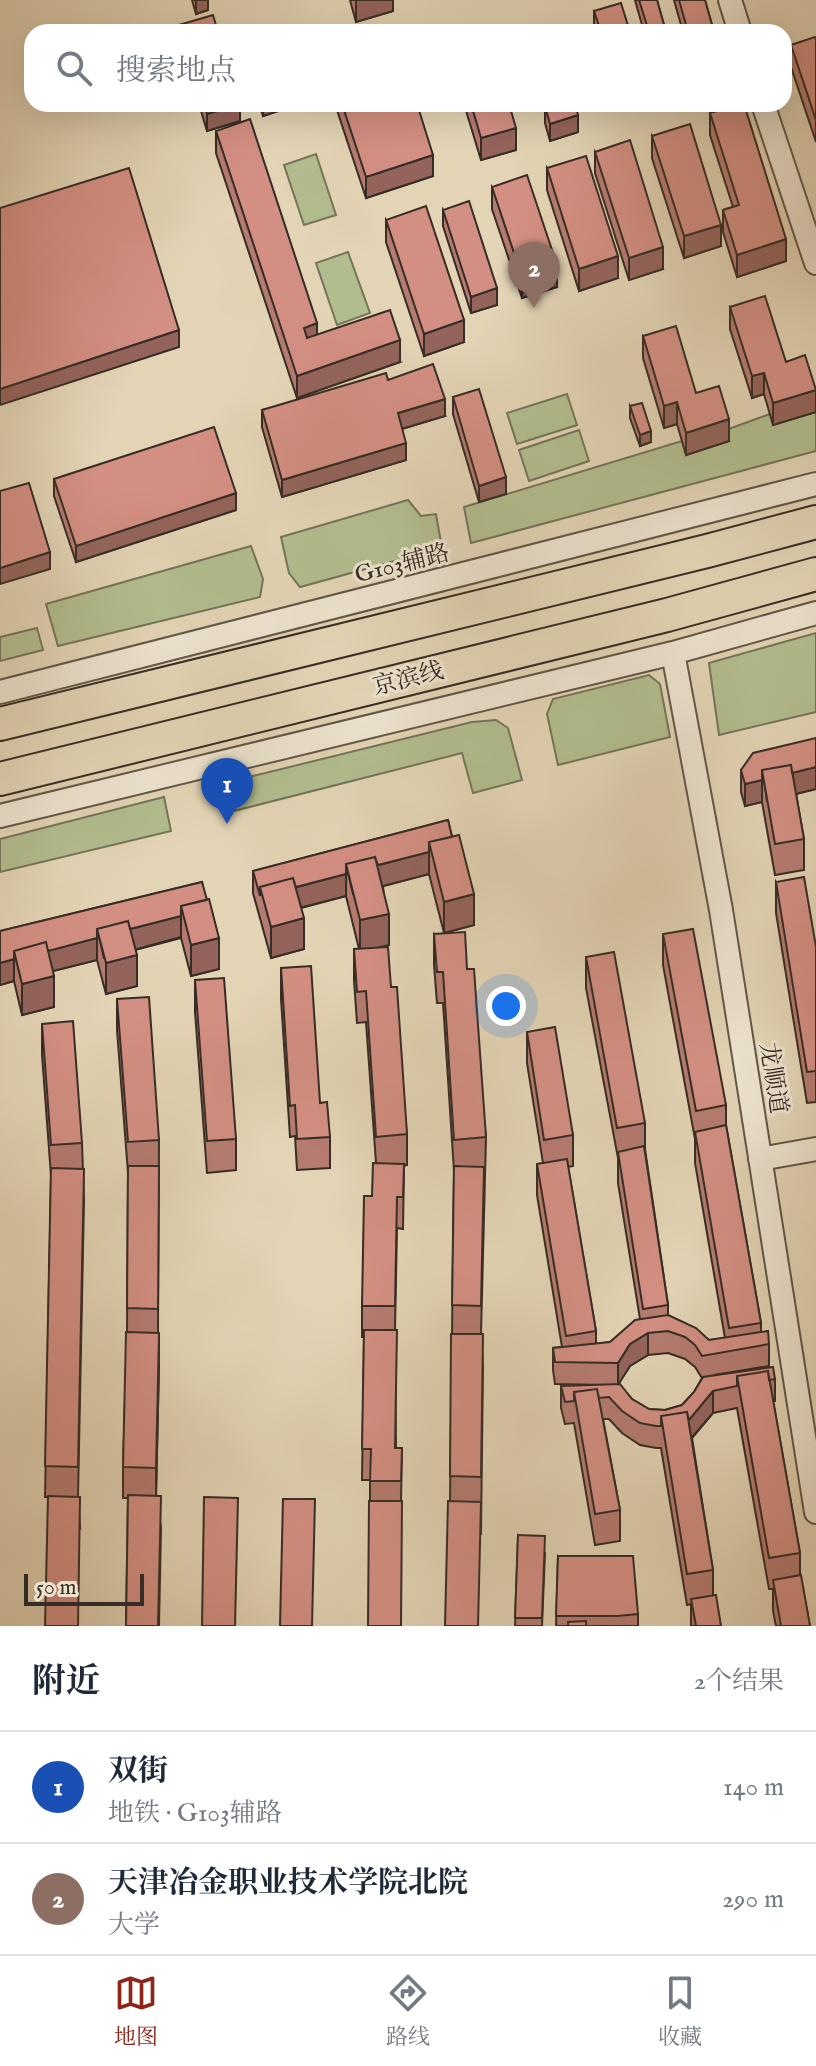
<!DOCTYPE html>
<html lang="zh">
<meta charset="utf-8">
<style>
:root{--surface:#fff;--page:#f2f2f3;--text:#1f2937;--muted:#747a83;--line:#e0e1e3;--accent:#8f2418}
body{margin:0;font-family:"IM FELL English","Noto Serif SC",serif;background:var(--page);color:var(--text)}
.scale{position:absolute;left:24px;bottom:20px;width:120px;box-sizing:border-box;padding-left:8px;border:4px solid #372d25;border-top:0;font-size:22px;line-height:28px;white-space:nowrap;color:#372d25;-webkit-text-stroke:6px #ede3cf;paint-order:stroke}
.you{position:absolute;left:506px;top:1006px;width:28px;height:28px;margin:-20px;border:6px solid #fff;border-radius:50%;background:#1a73e8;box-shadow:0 0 0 12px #1a73e833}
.badge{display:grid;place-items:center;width:52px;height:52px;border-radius:50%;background:var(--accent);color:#fff;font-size:26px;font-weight:700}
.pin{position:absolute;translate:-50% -66px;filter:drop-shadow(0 2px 4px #0008)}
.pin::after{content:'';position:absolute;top:42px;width:28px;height:24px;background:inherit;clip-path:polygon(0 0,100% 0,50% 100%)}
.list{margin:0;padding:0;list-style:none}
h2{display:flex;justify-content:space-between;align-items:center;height:104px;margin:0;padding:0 32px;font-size:34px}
h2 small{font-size:26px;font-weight:400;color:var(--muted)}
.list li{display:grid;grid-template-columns:52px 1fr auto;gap:24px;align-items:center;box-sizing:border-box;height:112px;padding:0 32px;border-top:2px solid var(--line)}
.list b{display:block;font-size:30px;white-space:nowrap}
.list p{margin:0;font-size:26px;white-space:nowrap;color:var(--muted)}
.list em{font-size:26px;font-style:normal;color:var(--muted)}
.icon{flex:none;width:44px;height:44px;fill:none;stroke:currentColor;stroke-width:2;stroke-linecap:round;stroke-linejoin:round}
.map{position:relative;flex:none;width:816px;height:1626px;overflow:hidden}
.search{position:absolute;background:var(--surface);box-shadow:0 8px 32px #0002;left:24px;right:24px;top:24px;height:88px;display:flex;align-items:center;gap:20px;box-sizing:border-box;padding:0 28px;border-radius:24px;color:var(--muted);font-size:30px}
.sheet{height:328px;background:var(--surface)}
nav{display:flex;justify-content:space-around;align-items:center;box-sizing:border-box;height:112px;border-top:2px solid var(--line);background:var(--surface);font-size:22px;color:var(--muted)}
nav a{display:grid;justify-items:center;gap:4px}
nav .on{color:var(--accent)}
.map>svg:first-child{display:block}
.green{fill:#b2bd8e;stroke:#74755a;stroke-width:2}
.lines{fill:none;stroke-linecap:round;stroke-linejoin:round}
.minor-casing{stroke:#625749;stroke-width:26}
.highway-casing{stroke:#372d25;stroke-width:36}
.minor{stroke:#ede3cf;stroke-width:22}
.highway{stroke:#e3d4b5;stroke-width:32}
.wall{fill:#b57b71;stroke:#372d25;stroke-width:2;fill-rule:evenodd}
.shaded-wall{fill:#94645c;stroke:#372d25;stroke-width:2}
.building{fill:#d38f83;stroke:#372d25;stroke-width:2}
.labels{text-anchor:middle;stroke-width:6;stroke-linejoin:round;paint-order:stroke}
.street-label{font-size:24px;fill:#372d25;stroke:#ede3cf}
</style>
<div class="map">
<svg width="816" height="1626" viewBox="0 0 816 1626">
<rect width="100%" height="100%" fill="#e3d4b5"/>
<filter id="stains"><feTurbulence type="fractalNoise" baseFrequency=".0025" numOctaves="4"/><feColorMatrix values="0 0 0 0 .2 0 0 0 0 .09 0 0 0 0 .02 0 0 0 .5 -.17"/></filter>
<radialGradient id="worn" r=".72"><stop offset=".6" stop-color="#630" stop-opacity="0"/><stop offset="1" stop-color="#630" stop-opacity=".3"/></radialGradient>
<path class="green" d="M316 154 336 215 304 225 284 165Z
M348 252 370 313 337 325 316 263Z
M567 394 577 425 517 444 507 413Z
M816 412V451L471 543 464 507 682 441 687 454 729 441 726 430 770 414Z
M579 430 589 461 529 481 519 450Z
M408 500 421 516 436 514 442 548 300 587 289 573 281 537Z
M251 546 263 579 260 597 58 646 46 604Z
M37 628 43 650 0 661V637Z
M816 633V712L719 735 709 663Z
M649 675 660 684 670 737 558 765 547 714 553 699Z
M496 720 508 728 522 780 473 793 462 753 230 812 225 783 472 722Z
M164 797 171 831 0 872V839Z"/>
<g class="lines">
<defs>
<path id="minor" d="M730 0 740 32
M763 104 816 263
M673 653 721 910 816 1512
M0 692 816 484
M0 816 673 653 816 613
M760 1159 816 1149"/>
<path id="highway" d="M0 724 707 551 816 522
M0 779 667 615 816 574"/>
</defs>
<use href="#minor" class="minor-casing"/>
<use href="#highway" class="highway-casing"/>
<use href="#minor" class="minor"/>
<use href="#highway" class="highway"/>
</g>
<path class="wall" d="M192 0H208V10L196 14Z
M350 0H393V11L356 22Z
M635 0H657L666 32H644Z
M674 0H705L714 32H683Z
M594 11 630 32H596L594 28Z
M816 40V142L791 67V45Z
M199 104H240V121L207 131Z
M259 104H299L263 116Z
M337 104H417L433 176 366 198 337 110Z
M464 104H509L516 150 481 160Z
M549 104H575L578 132 550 141 545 123V106Z
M710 113 786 261 737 277 723 232V210L733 207 710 135Z
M216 131 317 335 400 362 297 398 216 153Z
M652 136 721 246 684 258 652 158Z
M595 152 663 269 629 280 595 173Z
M547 168 618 278 579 291 547 190Z
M492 187 557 287 522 298 492 209Z
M443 210 497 305 471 313 443 226Z
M386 220 464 342 424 356 386 242Z
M730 307 816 390V412L773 425 764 394 752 398 730 329Z
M643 336 696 393 729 441 686 455 677 424 664 428 643 358Z
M388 380 445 416 402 429 406 460 282 497 262 427V410Z
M453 397 506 494 479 502 453 414Z
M630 406 651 442 640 446 630 418Z
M54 479 236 510 76 562 54 496Z
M816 738V789L796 794 804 839V870L775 875 762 802 745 806 741 792V770Z
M448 820 474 925 444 933 429 874 383 886 389 945 379 947 391 987 407 1134V1165L404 1166 403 1229 397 1228 395 1330 396 1448H402L401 1501H370V1480H362L364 1337H362V1306L376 1163 366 1022 357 1023 354 980V949H359L346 896 301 908 304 949 271 958 253 893V871Z
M202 882 219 969 191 976 181 938 135 950 137 986 106 994 97 960 53 971 54 1007 22 1015 14 981 0 985V931Z
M776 882 816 947V1102L807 1103 776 913Z
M434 934 467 969 486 1137 481 1334 483 1365 481 1533 450 1501 454 1171 443 1003H437L434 965Z
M663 934 726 1105V1125L761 1323V1332L769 1344V1366L714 1375 775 1379V1401H773L800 1553V1575L810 1626H776L773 1611V1589H769L737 1408 713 1413 692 1438 713 1570V1595L721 1626H691V1604L687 1605 661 1448H656L640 1445 622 1433 609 1419H603L620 1510V1541L595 1545 574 1423 565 1424 561 1408V1386L606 1385 555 1384 553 1370V1348L562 1347 537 1195V1164L543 1163 527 1063V1032L573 1135V1166L568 1167 596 1331V1344L610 1342 640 1319 618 1183V1158L586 988V957L645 1123V1149L668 1305V1315L709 1340 725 1338 695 1163V1139L663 965ZM668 1353 685 1359 695 1367 702 1378 694 1392 682 1405 665 1410 649 1409 632 1399 618 1384 630 1366 648 1355Z
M281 968 330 1137V1168L297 1170 295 1136 290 1137 281 999Z
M195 980 236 1139V1170L207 1173 195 1012Z
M117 999 159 1140 158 1333 159 1364 156 1495 161 1527 159 1626H126L128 1498H123V1467L127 1332 128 1173 117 1030Z
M42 1024 82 1143 84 1200 78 1497 80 1528 48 1497H45L51 1176 42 1055Z
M518 1535 545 1553 542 1626H515Z
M558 1556 638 1614V1626H556Z"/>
<path class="shaded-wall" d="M196 0H208V10L196 14Z
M356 0H393V11L356 22Z
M240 104V121L207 131V114Z
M263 104H299L263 116Z
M578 115V132L550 141V124Z
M516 128V150L481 160V138Z
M433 155V176L366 198V177Z
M721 225V246L684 258V236Z
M786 239V261L737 277V255Z
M663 247V269L629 280V258Z
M618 256V278L579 291V269Z
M557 265V287L522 298V277Z
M497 288V305L471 313V297Z
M464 320V342L424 356V334Z
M317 323V345L304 350V328Z
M179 330V347L0 405V389Z
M400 340V362L297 398V376Z
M764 373V394L752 398V376Z
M816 390V412L773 425V403Z
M445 399V416L398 430V413Z
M677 402V424L664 428V406Z
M729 419V441L686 455V433Z
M651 431V442L640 446V435Z
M406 443V460L282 497V480Z
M506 477V494L479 502V486Z
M236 493V510L76 562V546Z
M50 552V569L0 584V568Z
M816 767V789L767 801 764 780Z
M762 780V802L745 806V784Z
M429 852V874L353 894 348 873Z
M346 874V896L268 916 263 896Z
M474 894V925L444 933V902Z
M389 914V945L360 952V920Z
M181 916V937L104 958 99 937Z
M304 918V949L271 958V927Z
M97 938V960L21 979 16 959Z
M219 938V969L191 976V945Z
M137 955V986L106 994V963Z
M14 959V981L0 985V963Z
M54 976V1007L22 1015V984Z
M159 1333V1364L156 1499V1468Z
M648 1333V1355L630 1366 618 1385V1363L630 1344Z
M713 1391V1413L687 1443V1421Z"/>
<path class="building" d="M639 0H657L666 32H649Z
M679 0H705L714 32H688Z
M621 3 630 32H601L594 11Z
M213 15 218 32H182L179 25Z
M815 37 816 40V120L791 45Z
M204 104H240L207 114Z
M342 104H417L433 155 366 177Z
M471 104H509L516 128 481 138Z
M552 104H575L578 115 550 124 545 106Z
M740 104H744L786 239 737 255 723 210 739 205 710 113Z
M250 119 317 323 304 328 307 338 390 310 400 340 297 376 216 131Z
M690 124 721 225 684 236 652 136Z
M630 140 663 247 629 258 595 152Z
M586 156 618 256 579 269 547 168Z
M129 168 179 330 0 389V208Z
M527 175 557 265 522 277 492 187Z
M469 201 497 288 471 297 443 210Z
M426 206 464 320 424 334 386 220Z
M765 296 786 362 805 355 816 390 773 403 764 373 752 376 730 307Z
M676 326 696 393 719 386 729 419 686 433 677 402 664 406 643 336Z
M433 364 445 399 398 413 406 443 282 480 262 410 386 373 388 380Z
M479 389 506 477 479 486 453 397Z
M642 403 651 431 640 435 630 406Z
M214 427 236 493 76 546 54 479Z
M29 483 50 552 0 568V491Z
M816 738V767L792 773 791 765 762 770V780L745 784 741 770 753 753Z
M791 765 804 839 775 844 762 770Z
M448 820 452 837 429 842V852L378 865 375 857 346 864V874L296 887 293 878 260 887V896L253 871Z
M459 835 474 894 444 902 429 842Z
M375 857 389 914 360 920 346 864Z
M804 877 816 947V1071L807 1072 776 882Z
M293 878 304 918 271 927 260 887Z
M202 882 207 900 181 906V916L130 929 128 921 97 929V938L48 951 46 942 14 951V959L0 963V931Z
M209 899 219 938 191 945 181 906Z
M128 921 137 955 106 963 97 929Z
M693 929 726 1105 696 1111 663 934Z
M465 932 467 969H474L486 1137 454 1140 443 972H437L434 934Z
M46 942 54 976 22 984 14 951Z
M388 947 391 987H397L407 1134 376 1137 366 991 357 992 354 949Z
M614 952 645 1123 617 1128 586 957Z
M311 966 320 1103 327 1102 330 1137 297 1139 295 1105 290 1106 281 968Z
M224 978 236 1139 207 1141 195 980Z
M149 997 159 1140 128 1142 117 999Z
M73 1021 82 1143 51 1145 42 1024Z
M555 1027 573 1135 544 1140 527 1032Z
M726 1125 761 1323 729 1328 695 1132Z
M644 1146 668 1305 643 1309 618 1152Z
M567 1159 596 1331 566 1336 537 1164Z
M373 1163 404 1164 403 1197H397L395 1306H362L364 1196H372Z
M128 1166H159L158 1309 127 1308Z
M454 1166 484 1167 481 1306 452 1305Z
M51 1168 84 1169 78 1467 45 1466Z
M668 1315 696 1328 709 1340 768 1331 769 1344 702 1356 695 1345 685 1337 668 1331 648 1333 630 1344 618 1363 555 1362 553 1348 610 1342 635 1320Z
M364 1330H397L395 1448H402L401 1481H370L371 1449H362Z
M126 1332 159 1333 156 1468 123 1467Z
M451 1334H483L481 1477 450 1476Z
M773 1367 775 1379 769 1380 768 1371 737 1376V1386L713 1391 689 1420 687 1412 661 1416V1426H656L640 1423 622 1411 609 1397 599 1398 597 1389 574 1392V1401L565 1402 561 1386 620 1384 632 1399 649 1409 665 1410 682 1405 694 1392 703 1377Z
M768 1371 800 1553 769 1558 737 1376Z
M597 1389 620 1510 595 1514 574 1392Z
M687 1412 713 1570 687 1574 661 1416Z
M128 1495 161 1496 158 1626H126Z
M48 1496 80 1497 78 1626H45Z
M204 1497 238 1498 235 1626H202Z
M283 1499H315L312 1626H280Z
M369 1501H402L401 1626H368Z
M448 1501 481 1502 478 1626H445Z
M518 1535 545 1536 542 1618H515Z
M558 1556H633L638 1614 617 1616H556Z
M801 1575 810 1626H781L773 1580Z
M716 1595 721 1626H696L691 1599Z
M586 1621V1626H568V1622Z"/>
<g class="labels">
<g class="street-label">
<text transform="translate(402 563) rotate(-14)" y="8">G103辅路</text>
<text transform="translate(408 678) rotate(-14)" y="8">京滨线</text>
<text transform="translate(774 1078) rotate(81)" y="8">龙顺道</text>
</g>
</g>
<rect width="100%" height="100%" filter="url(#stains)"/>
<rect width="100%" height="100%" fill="url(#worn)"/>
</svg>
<div class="scale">50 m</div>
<div class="you"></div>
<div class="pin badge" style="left:227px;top:824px;background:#1a4fb4">1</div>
<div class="pin badge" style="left:534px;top:308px;background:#8d6e63">2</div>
<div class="search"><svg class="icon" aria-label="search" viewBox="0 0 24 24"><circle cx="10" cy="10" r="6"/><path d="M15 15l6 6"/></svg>搜索地点</div>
</div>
<section class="sheet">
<h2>附近<small>2个结果</small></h2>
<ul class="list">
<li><span class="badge" style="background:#1a4fb4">1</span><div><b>双街</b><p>地铁 · G103辅路</p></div><em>140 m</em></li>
<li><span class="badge" style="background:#8d6e63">2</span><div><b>天津冶金职业技术学院北院</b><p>大学</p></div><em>290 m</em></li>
</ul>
</section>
<nav>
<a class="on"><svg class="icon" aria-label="map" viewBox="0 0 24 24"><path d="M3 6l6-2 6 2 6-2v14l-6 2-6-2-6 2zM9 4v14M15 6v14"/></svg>地图</a>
<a><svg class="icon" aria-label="directions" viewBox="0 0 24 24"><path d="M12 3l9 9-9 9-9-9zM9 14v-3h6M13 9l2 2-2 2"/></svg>路线</a>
<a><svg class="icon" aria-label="saved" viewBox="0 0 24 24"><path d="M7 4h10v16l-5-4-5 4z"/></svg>收藏</a>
</nav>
